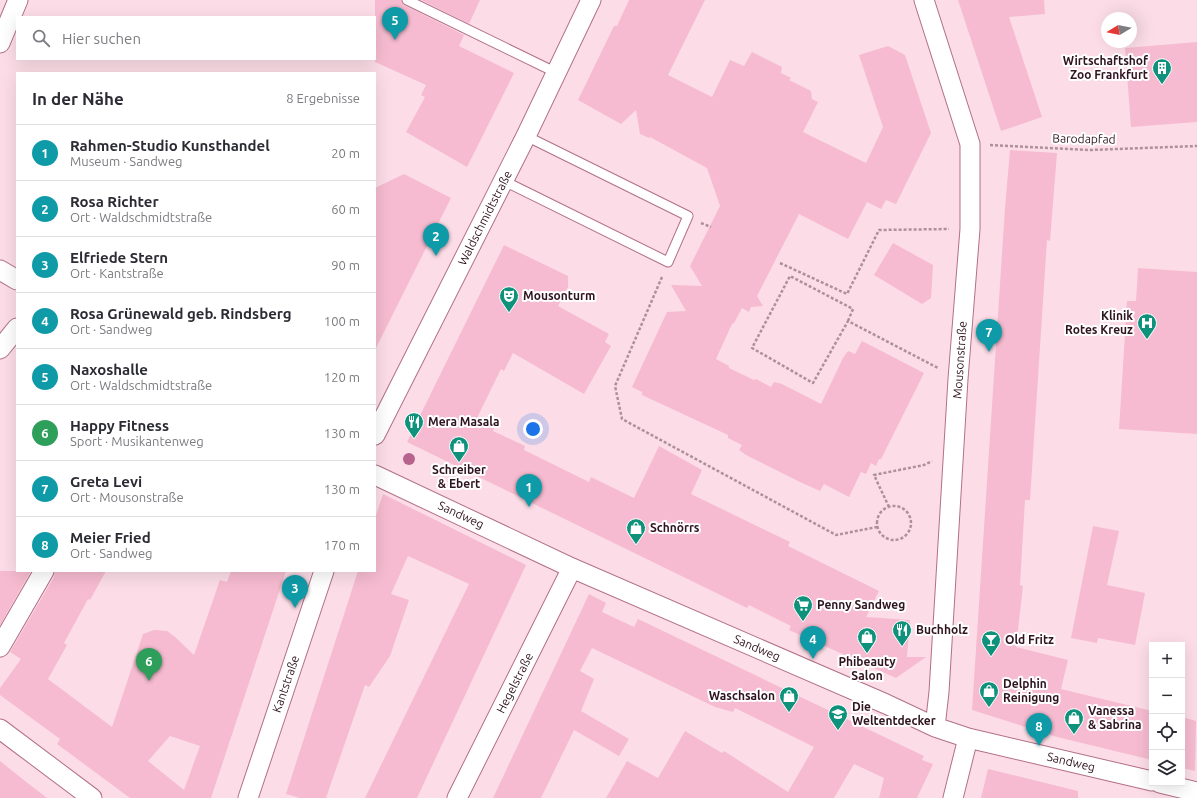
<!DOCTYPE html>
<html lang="de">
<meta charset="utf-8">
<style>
:root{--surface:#fff;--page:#f7f7f7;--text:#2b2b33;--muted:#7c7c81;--line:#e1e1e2;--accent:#0e927b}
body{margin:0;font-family:Ubuntu,sans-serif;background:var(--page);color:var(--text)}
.controls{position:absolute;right:12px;bottom:12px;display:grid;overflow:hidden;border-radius:0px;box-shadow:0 4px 16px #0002}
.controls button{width:36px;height:36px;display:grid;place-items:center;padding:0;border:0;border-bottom:1px solid var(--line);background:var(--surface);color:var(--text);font:20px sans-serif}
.compass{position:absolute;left:1101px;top:12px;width:36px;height:36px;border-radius:50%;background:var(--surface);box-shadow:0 4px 16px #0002;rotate:260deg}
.you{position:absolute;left:533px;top:429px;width:14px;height:14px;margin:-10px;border:3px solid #fff;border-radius:50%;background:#1a73e8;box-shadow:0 0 0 6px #1a73e833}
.badge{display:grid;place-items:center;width:26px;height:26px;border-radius:50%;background:var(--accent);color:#fff;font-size:13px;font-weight:700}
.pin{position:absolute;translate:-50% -33px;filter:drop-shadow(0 1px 2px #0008)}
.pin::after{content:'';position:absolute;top:21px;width:14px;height:12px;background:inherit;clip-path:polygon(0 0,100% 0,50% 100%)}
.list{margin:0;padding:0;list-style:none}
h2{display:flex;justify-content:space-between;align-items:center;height:52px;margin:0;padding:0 16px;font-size:17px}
h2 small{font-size:13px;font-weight:400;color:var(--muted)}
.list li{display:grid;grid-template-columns:26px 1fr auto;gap:12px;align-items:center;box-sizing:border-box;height:56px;padding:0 16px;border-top:1px solid var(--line)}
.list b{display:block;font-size:15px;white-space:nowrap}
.list p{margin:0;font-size:13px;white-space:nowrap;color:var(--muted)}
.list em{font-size:13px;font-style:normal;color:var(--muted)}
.icon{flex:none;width:22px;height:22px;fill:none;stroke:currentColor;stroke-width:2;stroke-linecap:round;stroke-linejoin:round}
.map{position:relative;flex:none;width:1197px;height:798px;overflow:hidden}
.search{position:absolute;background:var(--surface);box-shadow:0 4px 16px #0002;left:16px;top:16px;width:360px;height:44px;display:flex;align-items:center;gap:10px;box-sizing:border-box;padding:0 14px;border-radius:0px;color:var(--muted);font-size:15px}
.panel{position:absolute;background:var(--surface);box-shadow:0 4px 16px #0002;left:16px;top:72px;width:360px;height:500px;border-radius:0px}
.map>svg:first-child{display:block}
.building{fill:#f6bbd0;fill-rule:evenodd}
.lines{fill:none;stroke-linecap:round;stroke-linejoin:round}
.service-casing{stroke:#b36f89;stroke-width:11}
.minor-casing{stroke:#b36f89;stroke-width:21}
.path{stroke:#ae909a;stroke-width:2.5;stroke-dasharray:3 2;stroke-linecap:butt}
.service{stroke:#fff;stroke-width:9}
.minor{stroke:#fff;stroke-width:19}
.tree{fill:#b6638e}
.labels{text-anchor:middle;stroke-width:4;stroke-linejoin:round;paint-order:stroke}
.poi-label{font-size:12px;font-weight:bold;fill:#2f141f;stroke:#fff;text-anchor:start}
.street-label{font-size:12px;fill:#2f141f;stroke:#fff}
</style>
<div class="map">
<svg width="1197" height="798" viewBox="0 0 1197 798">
<rect width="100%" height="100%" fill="#fcdde7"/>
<path class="building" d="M375 0H401L404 5 464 35 459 46 514 73 467 167 406 132 425 97 421 95 426 85 375 62Z
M421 0H480L469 24Z
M629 0H705L668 75 712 97 730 60 744 66 752 52 782 67 781 73 791 78 789 80 811 91 812 99 818 102 803 132 866 163 883 127 859 55 888 46 905 55 931 133 896 204 886 200 881 209 867 202 848 239 799 214 757 296 763 306 751 307 749 312 742 308 734 323 732 324 716 359 729 366V368L754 380 756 379 771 387 774 382 782 384 821 404 843 358 848 351 855 354 862 341 924 373 881 459H879L876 466 871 463 866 474 861 472 849 497 824 484 820 491 800 482 746 455 739 450 742 445 728 438V435L642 395V392L632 387 667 312 686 311 671 285 702 286 690 266 720 206 707 168 650 137 649 138 640 134 636 110 621 124 578 100 614 26H617Z
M958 0H1044L1045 14 1009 17 1042 117 1001 131Z
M1197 42V122L1131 127 1125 48Z
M1010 150 1057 153 1050 241 1047 240 1030 500H1025L1020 585 1023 586 1016 647 1068 660 1061 689 1152 711V760L1057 737 972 710 1005 208Z
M404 174 451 198 375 350V188Z
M893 243 933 265 931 298 922 304 874 275Z
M504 245 568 276V287L558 306 609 334 605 342 611 346 584 394 513 353 504 371 501 369 477 418 495 426 493 431 525 446 524 450 589 482 591 477 634 498 659 446 702 470 691 494 790 542 788 546 879 591 866 617 910 620 907 657H926L896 678 789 630 791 626 749 605 747 608 407 442Z
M1138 268 1197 272V434L1119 429 1127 301H1136Z
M383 494 526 565 417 798H365L469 584 408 556 391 594 409 600 390 656 369 687 365 685 326 798H300L286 794 358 571H375V518Z
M1093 526 1119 531 1107 585 1145 593 1135 645 1098 638 1097 643 1071 638Z
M0 571H31L0 625Z
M55 571H106L90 600 88 599 64 643 67 645 48 679 112 727 143 634 154 630 167 631 174 636 194 655 220 580 227 582 231 571H286L211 798H130L57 744 60 739 0 695V688L21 659 10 652 54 577ZM170 736 200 746 184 790 148 761Z
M589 594 606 603 602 612 634 627 638 619 924 756 922 760 933 764 917 798H879L884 778 854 764 834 798H606L627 761 658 778 685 731 722 753 724 751 788 792 814 747 735 708 733 712 715 707 592 648 580 671 594 679 581 711 629 739 619 756 574 730 541 798H493Z
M1182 717 1196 721 1195 771 1182 768Z
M0 761 25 781 47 798H0Z
M988 769 1078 791V798H981Z"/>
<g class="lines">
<defs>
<path id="service" d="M407 0 557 73
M504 181 668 262 688 216 526 136"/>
<path id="minor" d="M924 0 970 144V229L958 379 939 692 935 727
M0 43 18 0
M0 270 17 280
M0 349 17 328
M375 435 526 136 591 0
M375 475 572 568 886 704 935 727 968 738 1152 781
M0 647 44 571
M0 729 92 798
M1160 783 1197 792
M248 798 324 571
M457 798 572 568
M953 798 968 738"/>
</defs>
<use href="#service" class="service-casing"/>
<use href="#minor" class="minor-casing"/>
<path class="path" d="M990 145 1090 150 1197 146
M701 223 711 227
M780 263 847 294 879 230 949 229
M662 277 615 386 622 419 836 535 877 527
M848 321 853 309 790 276 752 348 813 383 848 321 938 368
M877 523a17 17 0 1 1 34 0a17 17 0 1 1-34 0Z
M889 507 874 475 924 465 932 461"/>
<use href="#service" class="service"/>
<use href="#minor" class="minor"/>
</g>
<circle class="tree" cx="409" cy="459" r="6"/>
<defs>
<symbol id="building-pin" viewBox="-11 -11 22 30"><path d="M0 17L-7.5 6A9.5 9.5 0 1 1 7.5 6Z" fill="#0e927b" stroke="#fff"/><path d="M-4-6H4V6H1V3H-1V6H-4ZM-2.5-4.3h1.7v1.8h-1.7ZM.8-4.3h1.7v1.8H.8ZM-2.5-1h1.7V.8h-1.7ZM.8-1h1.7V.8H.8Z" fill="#fff"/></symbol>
<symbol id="theatre-pin" viewBox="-11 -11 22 30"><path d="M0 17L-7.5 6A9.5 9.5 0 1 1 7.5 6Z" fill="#0e927b" stroke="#fff"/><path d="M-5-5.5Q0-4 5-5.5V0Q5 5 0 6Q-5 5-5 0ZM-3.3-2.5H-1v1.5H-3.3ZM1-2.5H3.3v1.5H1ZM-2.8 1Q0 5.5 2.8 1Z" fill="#fff"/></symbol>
<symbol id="hospital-pin" viewBox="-11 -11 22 30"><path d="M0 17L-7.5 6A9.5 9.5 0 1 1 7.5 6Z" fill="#0e927b" stroke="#fff"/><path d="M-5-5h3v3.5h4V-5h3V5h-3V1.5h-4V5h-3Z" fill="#fff"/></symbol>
<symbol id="restaurant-pin" viewBox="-11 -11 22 30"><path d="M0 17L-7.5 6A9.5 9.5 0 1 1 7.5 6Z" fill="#0e927b" stroke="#fff"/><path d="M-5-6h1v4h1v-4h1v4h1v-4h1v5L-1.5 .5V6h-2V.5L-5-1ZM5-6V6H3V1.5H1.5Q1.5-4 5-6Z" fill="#fff"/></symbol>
<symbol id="shop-pin" viewBox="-11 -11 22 30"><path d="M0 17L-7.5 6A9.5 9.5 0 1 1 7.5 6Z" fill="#0e927b" stroke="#fff"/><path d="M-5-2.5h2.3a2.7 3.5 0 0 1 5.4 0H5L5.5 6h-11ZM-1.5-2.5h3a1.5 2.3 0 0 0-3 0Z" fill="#fff"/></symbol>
<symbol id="supermarket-pin" viewBox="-11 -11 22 30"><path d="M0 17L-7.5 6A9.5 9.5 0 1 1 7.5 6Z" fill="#0e927b" stroke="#fff"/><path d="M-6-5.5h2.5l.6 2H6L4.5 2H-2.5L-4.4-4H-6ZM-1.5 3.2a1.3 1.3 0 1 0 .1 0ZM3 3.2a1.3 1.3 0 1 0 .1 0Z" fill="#fff"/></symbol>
<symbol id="bar-pin" viewBox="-11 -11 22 30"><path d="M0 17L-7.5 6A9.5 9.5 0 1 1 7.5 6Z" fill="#0e927b" stroke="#fff"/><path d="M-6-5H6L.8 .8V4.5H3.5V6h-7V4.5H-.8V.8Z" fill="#fff"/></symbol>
<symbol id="school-pin" viewBox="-11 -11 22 30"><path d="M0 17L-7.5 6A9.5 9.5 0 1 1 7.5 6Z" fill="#0e927b" stroke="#fff"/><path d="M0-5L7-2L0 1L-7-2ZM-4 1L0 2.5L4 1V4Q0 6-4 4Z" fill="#fff"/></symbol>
</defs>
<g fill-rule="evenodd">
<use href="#building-pin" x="1151" y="57" width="22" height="30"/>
<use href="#theatre-pin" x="498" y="285" width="22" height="30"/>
<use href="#hospital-pin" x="1136" y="312" width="22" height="30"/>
<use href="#restaurant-pin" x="403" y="411" width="22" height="30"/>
<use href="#shop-pin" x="448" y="435" width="22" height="30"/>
<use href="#shop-pin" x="625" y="517" width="22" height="30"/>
<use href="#supermarket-pin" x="792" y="594" width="22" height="30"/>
<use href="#restaurant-pin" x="891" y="619" width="22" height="30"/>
<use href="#shop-pin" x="856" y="626" width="22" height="30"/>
<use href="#bar-pin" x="980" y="629" width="22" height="30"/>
<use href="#shop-pin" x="978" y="680" width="22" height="30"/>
<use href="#shop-pin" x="778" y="685" width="22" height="30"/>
<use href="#school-pin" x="827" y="703" width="22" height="30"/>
<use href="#shop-pin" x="1063" y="707" width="22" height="30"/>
</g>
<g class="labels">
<g class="poi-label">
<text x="1148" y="65" text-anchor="end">Wirtschaftshof<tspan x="1148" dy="14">Zoo Frankfurt</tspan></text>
<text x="523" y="300">Mousonturm</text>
<text x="1133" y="320" text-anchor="end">Klinik<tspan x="1133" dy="14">Rotes Kreuz</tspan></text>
<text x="428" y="426">Mera Masala</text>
<text x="459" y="474" text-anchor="middle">Schreiber<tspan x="459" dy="14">&amp; Ebert</tspan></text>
<text x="650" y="532">Schnörrs</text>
<text x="817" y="609">Penny Sandweg</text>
<text x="916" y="634">Buchholz</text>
<text x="1005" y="644">Old Fritz</text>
<text x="867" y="666" text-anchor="middle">Phibeauty<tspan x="867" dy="14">Salon</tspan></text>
<text x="1003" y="688">Delphin<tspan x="1003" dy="14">Reinigung</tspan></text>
<text x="775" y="700" text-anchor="end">Waschsalon</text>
<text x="852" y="711">Die<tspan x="852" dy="14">Weltentdecker</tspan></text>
<text x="1088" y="715">Vanessa<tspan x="1088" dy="14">&amp; Sabrina</tspan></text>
</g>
<g class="street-label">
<text transform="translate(1084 139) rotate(1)" y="4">Barodapfad</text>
<text transform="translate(485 218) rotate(-63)" y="4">Waldschmidtstraße</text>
<text transform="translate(960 360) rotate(-86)" y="4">Mousonstraße</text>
<text transform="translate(461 515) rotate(25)" y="4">Sandweg</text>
<text transform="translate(757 648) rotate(23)" y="4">Sandweg</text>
<text transform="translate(515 683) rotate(-63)" y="4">Hegelstraße</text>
<text transform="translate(286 684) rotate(-71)" y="4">Kantstraße</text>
<text transform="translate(1071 762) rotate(13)" y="4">Sandweg</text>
</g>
</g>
</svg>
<div class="controls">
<button>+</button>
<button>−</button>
<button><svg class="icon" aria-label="locate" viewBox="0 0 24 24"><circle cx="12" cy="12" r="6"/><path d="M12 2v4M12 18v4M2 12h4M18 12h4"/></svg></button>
<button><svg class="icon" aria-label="layers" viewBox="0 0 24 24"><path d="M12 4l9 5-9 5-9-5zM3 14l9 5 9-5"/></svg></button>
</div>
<svg class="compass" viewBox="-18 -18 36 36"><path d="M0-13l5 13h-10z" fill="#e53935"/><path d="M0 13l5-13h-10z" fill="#7c7c81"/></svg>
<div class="you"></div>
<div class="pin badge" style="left:529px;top:507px;background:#0f9aa8">1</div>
<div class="pin badge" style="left:436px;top:256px;background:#0f9aa8">2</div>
<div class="pin badge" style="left:295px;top:608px;background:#0f9aa8">3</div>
<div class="pin badge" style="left:813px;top:659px;background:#0f9aa8">4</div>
<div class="pin badge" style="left:395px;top:40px;background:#0f9aa8">5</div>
<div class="pin badge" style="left:149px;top:681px;background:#2e9e5b">6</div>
<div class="pin badge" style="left:989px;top:352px;background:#0f9aa8">7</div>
<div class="pin badge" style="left:1039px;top:746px;background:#0f9aa8">8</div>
<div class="search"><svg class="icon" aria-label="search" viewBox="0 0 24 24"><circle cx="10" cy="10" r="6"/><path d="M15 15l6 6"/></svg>Hier suchen</div>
<section class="panel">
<h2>In der Nähe<small>8 Ergebnisse</small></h2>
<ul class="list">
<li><span class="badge" style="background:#0f9aa8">1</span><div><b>Rahmen-Studio Kunsthandel</b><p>Museum · Sandweg</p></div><em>20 m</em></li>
<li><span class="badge" style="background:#0f9aa8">2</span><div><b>Rosa Richter</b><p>Ort · Waldschmidtstraße</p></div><em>60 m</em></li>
<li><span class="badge" style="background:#0f9aa8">3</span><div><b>Elfriede Stern</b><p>Ort · Kantstraße</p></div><em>90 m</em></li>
<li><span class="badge" style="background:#0f9aa8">4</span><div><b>Rosa Grünewald geb. Rindsberg</b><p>Ort · Sandweg</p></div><em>100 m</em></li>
<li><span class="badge" style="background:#0f9aa8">5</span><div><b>Naxoshalle</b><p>Ort · Waldschmidtstraße</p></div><em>120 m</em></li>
<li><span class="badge" style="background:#2e9e5b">6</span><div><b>Happy Fitness</b><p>Sport · Musikantenweg</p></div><em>130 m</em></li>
<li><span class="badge" style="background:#0f9aa8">7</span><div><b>Greta Levi</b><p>Ort · Mousonstraße</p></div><em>130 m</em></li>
<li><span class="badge" style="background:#0f9aa8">8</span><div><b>Meier Fried</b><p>Ort · Sandweg</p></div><em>170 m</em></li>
</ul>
</section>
</div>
